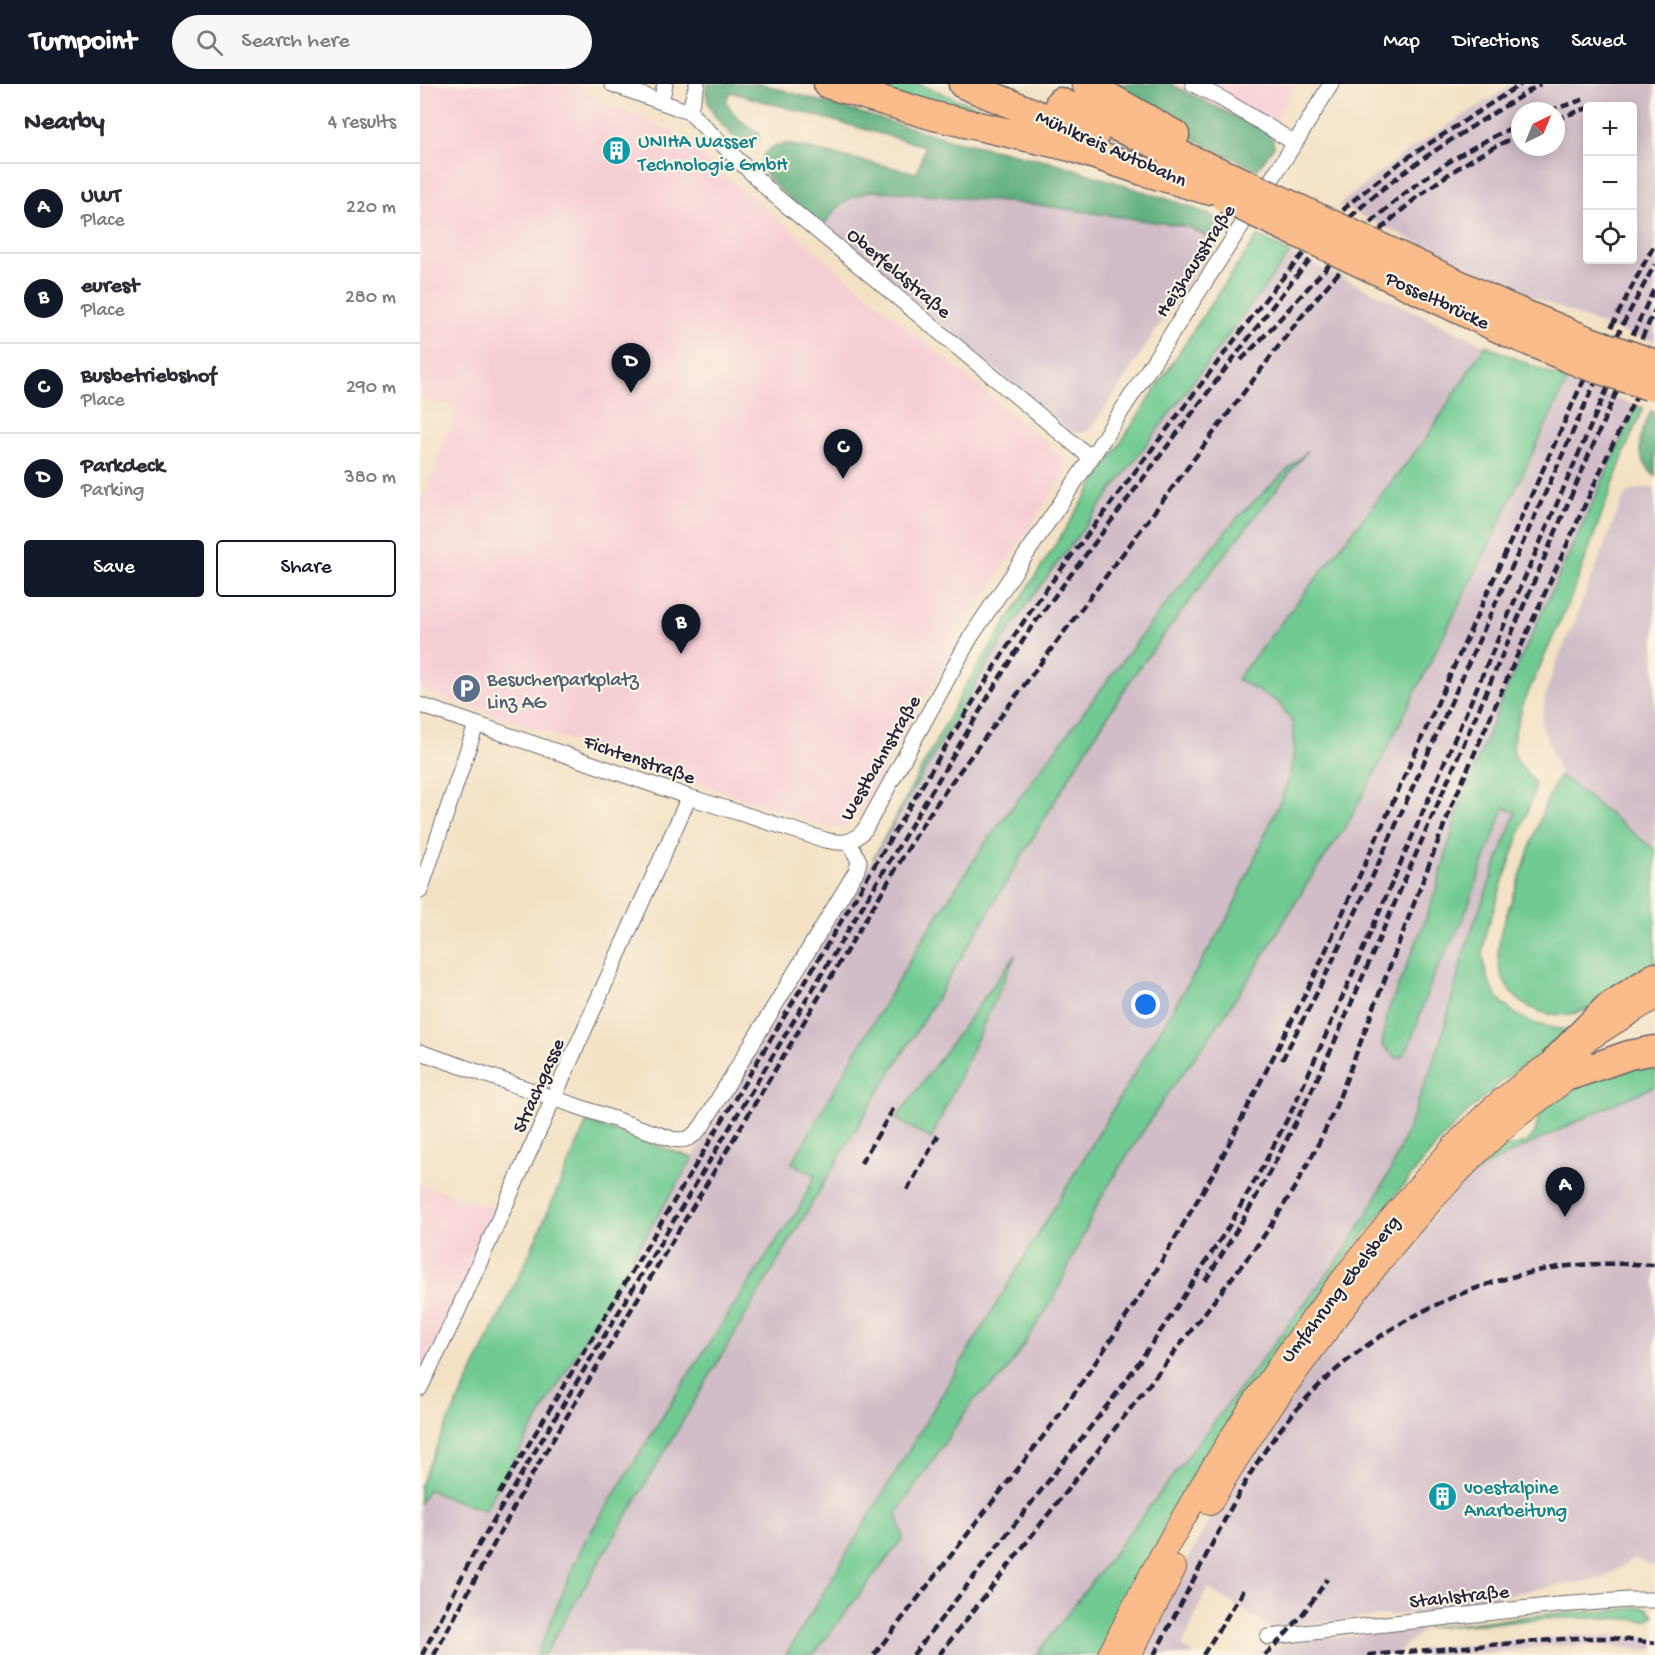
<!DOCTYPE html>
<meta charset="utf-8">
<style>
:root{--surface:#fff;--page:#f7f7f7;--text:#2b2b33;--muted:#7c7c81;--line:#e1e1e2;--accent:#111827}
body{margin:0;font-family:"Gochi Hand",sans-serif;background:var(--page);color:var(--text)}
.controls{position:absolute;right:18px;top:18px;display:grid;overflow:hidden;border-radius:6px;box-shadow:0 3px 15px #0003}
.controls button{width:54px;height:54px;display:grid;place-items:center;padding:0;border:0;border-bottom:2px solid var(--line);background:var(--surface);color:var(--text);font:30px sans-serif}
.compass{position:absolute;left:1091px;top:18px;width:54px;height:54px;border-radius:50%;background:var(--surface);box-shadow:0 3px 15px #0003;rotate:43deg}
.you{position:absolute;left:726px;top:921px;width:21px;height:21px;margin:-15px;border:4px solid #fff;border-radius:50%;background:#1a73e8;box-shadow:0 0 0 9px #1a73e833}
.badge{display:grid;place-items:center;width:39px;height:39px;border-radius:50%;background:var(--accent);color:#fff;font-size:20px;font-weight:700}
.pin{position:absolute;translate:-50% -50px;filter:drop-shadow(0 2px 3px #0008)}
.pin::after{content:'';position:absolute;top:32px;width:21px;height:18px;background:inherit;clip-path:polygon(0 0,100% 0,50% 100%)}
.list{margin:0;padding:0;list-style:none}
h2{display:flex;justify-content:space-between;align-items:center;height:78px;margin:0;padding:0 24px;font-size:26px}
h2 small{font-size:20px;font-weight:400;color:var(--muted)}
.list li{display:grid;grid-template-columns:39px 1fr auto;gap:18px;align-items:center;box-sizing:border-box;height:90px;padding:0 24px;border-top:2px solid var(--line)}
.list b{display:block;font-size:22px;white-space:nowrap}
.list p{margin:0;font-size:20px;white-space:nowrap;color:var(--muted)}
.list em{font-size:20px;font-style:normal;color:var(--muted)}
.actions{display:flex;gap:12px;padding:18px 24px}
.actions a{flex:1;padding:14px 0;border:2px solid var(--accent);border-radius:6px;text-align:center;font-size:21px;color:var(--accent)}
.actions .main{background:var(--accent);color:#fff}
.icon{flex:none;width:33px;height:33px;fill:none;stroke:currentColor;stroke-width:2;stroke-linecap:round;stroke-linejoin:round}
.map{position:relative;flex:none;width:1235px;height:1571px;overflow:hidden}
header{display:flex;align-items:center;gap:36px;box-sizing:border-box;height:84px;padding:0 30px;background:var(--accent);color:#fff}
header strong{font-size:28px}
nav{display:flex;gap:33px;margin-inline-start:auto;font-size:21px}
.search{width:420px;height:54px;background:var(--page);display:flex;align-items:center;gap:15px;box-sizing:border-box;padding:0 21px;border-radius:33px;color:var(--muted);font-size:22px}
main{display:flex}
aside{flex:1;background:var(--surface)}
.map>svg:first-child{display:block}
.built{fill:#f6cfd5}
.industrial{fill:#d1bdc8;fill-rule:evenodd}
.green{fill:#6fca91;stroke:#487666;stroke-width:1.5}
.forest{fill:#5bae7b;stroke:#3e685b;stroke-width:1.5}
.lines{fill:none;stroke-linecap:round;stroke-linejoin:round}
.minor-casing{stroke:#6b656b;stroke-width:17}
.primary-casing{stroke:#6b656b;stroke-width:26}
.motorway-casing{stroke:#6b656b;stroke-width:31}
.minor{stroke:#fff;stroke-width:15}
.primary{stroke:#f9bc8a;stroke-width:24}
.motorway{stroke:#f9bc8a;stroke-width:28}
.rail{stroke:#22223b;stroke-width:4.5;stroke-dasharray:9 4.5;stroke-linecap:butt}
.motorway-bridge-casing{stroke:#6b656b;stroke-width:31;stroke-linecap:butt}
.motorway-bridge{stroke:#f9bc8a;stroke-width:28}
.labels{text-anchor:middle;stroke-width:4.5;stroke-linejoin:round;paint-order:stroke}
.culture-label{font-size:20px;fill:#0d838f;stroke:#fcf5e5;text-anchor:start}
.street-label{font-size:20px;fill:#22223b;stroke:#fcf5e5}
.service-label{font-size:20px;fill:#4e5e75;stroke:#fcf5e5;text-anchor:start}
</style>
<header>
<strong>Turnpoint</strong>
<div class="search"><svg class="icon" aria-label="search" viewBox="0 0 24 24"><circle cx="10" cy="10" r="6"/><path d="M15 15l6 6"/></svg>Search here</div>
<nav><a>Map</a><a>Directions</a><a>Saved</a></nav>
</header>
<main>
<aside>
<h2>Nearby<small>4 results</small></h2>
<ul class="list">
<li><span class="badge">A</span><div><b>UWT</b><p>Place</p></div><em>220 m</em></li>
<li><span class="badge">B</span><div><b>eurest</b><p>Place</p></div><em>280 m</em></li>
<li><span class="badge">C</span><div><b>Busbetriebshof</b><p>Place</p></div><em>290 m</em></li>
<li><span class="badge">D</span><div><b>Parkdeck</b><p>Parking</p></div><em>380 m</em></li>
</ul>
<div class="actions"><a class="main">Save</a><a>Share</a></div>
</aside>
<div class="map">
<svg width="1235" height="1571" viewBox="0 0 1235 1571">
<rect width="100%" height="100%" fill="#fcf5e5"/>
<filter id="ink" filterUnits="userSpaceOnUse"><feTurbulence type="fractalNoise" baseFrequency=".0167" numOctaves="2"/><feDisplacementMap in="SourceGraphic" scale="12" xChannelSelector="R" yChannelSelector="G"/><feConvolveMatrix kernelMatrix="1 2 1 2 8 2 1 2 1" color-interpolation-filters="sRGB"/></filter>
<filter id="wash" filterUnits="userSpaceOnUse"><feTurbulence type="fractalNoise" baseFrequency=".008" numOctaves="4" result="noise"/><feDisplacementMap in="SourceGraphic" scale="24" xChannelSelector="R" yChannelSelector="G"/><feGaussianBlur stdDeviation="1.35" result="paint"/><feColorMatrix in="noise" values="0 0 0 0 0 0 0 0 0 0 0 0 0 0 0 0 0 1.4 0 .05"/><feComposite in="paint" operator="in"/></filter>
<g filter="url(#wash)">
<rect width="100%" height="100%" fill="#f3e1c4"/>
<path class="built" d="M0 0H157L180 17 253 48 644 374 646 381 645 387 643 392 540 549 443 723 434 735 425 742 418 744 399 740 0 606V411L4 412 36 323 0 312Z
M750 0H877L854 39 834 41Z
M0 1100 77 1126 0 1290Z"/>
<path class="industrial" d="M1093 0H1235V257L1211 251 1180 240 1115 214 919 121 983 70ZM1168 22H1212V176H1168ZM1100 27H1136V63H1100Z
M451 107 475 108 618 121 769 143 794 158 672 344 663 349H657L650 347 403 142 416 125 431 114Z
M870 169 1065 261 1007 353 818 595 858 618 873 639 874 669 868 699 810 830 366 1571H124L451 1020 659 677 713 592 801 475 883 371 817 434 737 531 566 758 505 851 430 978 372 1079 396 1091 378 1127 359 1153 271 1287 162 1462 117 1571H0V1419L8 1404 24 1413 215 1169 453 775 566 582 609 517 653 457ZM594 874 511 1054 477 1035 513 984Z
M1147 297 1217 322 1080 620 1039 722 1018 800 1003 842 968 927 966 963 971 972 984 971 1013 893 1043 835 1084 724 1096 728 1045 864 1022 957 991 1037 973 1081 949 1127 924 1168 616 1571H393L483 1454 477 1429 553 1317 584 1291 633 1216 678 1119 698 1086 744 1015 789 954 834 887 888 798 924 745 954 691 1065 469Z
M1224 404H1235V766L1140 691 1121 639 1126 609 1136 579 1155 537 1201 419 1206 411 1212 407Z
M1235 1002V1483L1214 1474 1184 1494 1116 1505 1002 1528 862 1542H849L787 1504 762 1563 775 1571H718L766 1478 804 1411 939 1215 1045 1095 1069 1080 1189 1022Z
M1006 1544 984 1562 976 1571H828L843 1565 878 1557Z
M1156 1551 1235 1554V1566L1186 1562H1130L1039 1571H997L999 1565Z"/>
<path class="green" d="M431 0H498L602 41Z
M838 152 870 169 609 517 566 582 453 775 545 603 679 392 791 220Z
M1065 261 1147 297 1065 469 954 691 924 745 888 798 834 887 789 954 744 1015 698 1086 678 1119 633 1216 584 1291 553 1317 477 1429 483 1454 393 1571H366L810 830 868 699 874 669 873 639 858 618 817 595 1007 353Z
M1217 322 1223 324 1206 364 1152 511 1103 620 1094 650 1093 666 1097 677 1114 698 1115 705 1066 847C1065 855 1063 863 1063 871 1067 922 1104 943 1151 946L1080 999 1052 1024 1025 1051 964 1125 913 1191 680 1571H616L924 1168 949 1127 973 1081 991 1037 1021 957 1045 864 1096 728 1084 724 1043 835 1013 893 989 962 984 971 978 974C969 971 969 965 962 961L968 927 1003 842 1018 800 1039 723 1080 620Z
M887 367 801 475 713 592 659 677 512 922 451 1020 124 1571H117L162 1462 271 1287 359 1153 378 1127 395 1091 372 1079 430 978 505 851 566 758 737 531 817 434Z
M1140 691 1235 766V885L1168 925C1127 942 1080 919 1078 872 1078 862 1080 853 1082 844L1126 718Z
M596 870 511 1055 476 1035Z
M1235 972V1002L1189 1022 1069 1080 1045 1095 1077 1060C1089 1066 1109 1061 1115 1048 1118 1041 1118 1031 1120 1024L1148 1004Z
M167 1038 273 1074 215 1169 65 1426 24 1413 8 1405 0 1419V1401L19 1357 108 1173Z
M1216 1523 1227 1524 1234 1531 1228 1536H1223L1188 1534H1138L1006 1544 1138 1529 1191 1527Z"/>
<path class="forest" d="M287 0H342L532 56 639 80 771 123 806 138 794 157 769 143 618 121 475 108 451 107 431 114 416 125 403 142C391 132 341 95 341 79 341 75 344 70 347 67 355 61 359 60 368 60L497 89 505 62 310 8 306 17C315 34 323 39 339 49V55L328 61C308 51 281 24 287 0Z
M696 0H750L847 48 853 56 854 62 837 86 781 58 697 7Z
M1231 327 1235 329V392C1212 370 1219 353 1231 327Z"/>
</g>
<g filter="url(#ink)">
<g class="lines">
<defs>
<path id="minor" d="M192 0 269 28 353 110 671 374
M773 0 804 16 875 59
M241 18 245 0
M269 28 277 0
M0 621 269 713 405 756C423 760 433 760 445 745L550 554 671 374 875 59 911 0
M0 807 56 641
M0 968 252 1055C267 1058 273 1053 282 1042L437 786 439 777 429 758
M0 1304 35 1233 269 713
M848 1553 1137 1521 1209 1516H1235"/>
<path id="primary" d="M790 1419C827 1353 872 1291 918 1231 968 1164 1022 1100 1084 1043 1110 1020 1140 1002 1166 979
M690 1571C766 1416 859 1270 970 1137 1002 1099 1034 1060 1071 1026 1121 982 1179 948 1235 913
M709 1571 754 1484"/>
<path id="motorway" d="M408 0 514 32 651 63 723 87 787 106
M543 0 674 54
M666 0 755 51
M640 18 820 97
M1136 976 1187 924 1235 893
M1152 991 1209 971 1235 966"/>
</defs>
<use href="#minor" class="minor-casing"/>
<use href="#primary" class="primary-casing"/>
<use href="#motorway" class="motorway-casing"/>
<use href="#minor" class="minor"/>
<use href="#primary" class="primary"/>
<use href="#motorway" class="motorway"/>
<path class="rail" d="M1129 27 1165 15
M1136 35 1168 24
M821 276C867 230 908 178 956 134 998 95 1048 63 1100 40
M862 976 901 901 951 796 1168 314 1202 242 1235 180
M441 1079 475 1022
M487 1106 519 1050
M785 1197C834 1122 873 1046 911 966L1191 320 1235 226
M79 1410 533 650 594 552 618 516 850 209 901 149 930 119 981 78 1101 0
M2 1571 54 1469 582 590 610 545 858 215C882 184 908 153 938 126 990 78 1059 39 1120 0
M14 1571 107 1399 504 738 533 696 870 247C933 167 1004 92 1100 51
M454 1571 635 1337 680 1272 730 1197 797 1083 892 897 1158 308 1221 185 1235 160
M493 1571 700 1305 749 1235 809 1142 842 1084 871 1028 901 962 1182 316 1235 203
M519 1571 839 1159C869 1115 895 1071 916 1022L1032 721 1110 542 1189 368 1214 317 1235 283
M734 1571C753 1535 772 1499 791 1462 812 1422 832 1382 860 1346 926 1258 1032 1199 1140 1183 1172 1179 1203 1179 1235 1181
M783 1571 825 1504
M845 1571C870 1547 889 1524 907 1495
M948 1571 1156 1554H1192L1235 1559"/>
<defs>
<path id="motorway-bridge" d="M820 97 1087 223 1169 257 1235 280
M806 115 1089 249 1163 280 1229 302"/>
</defs>
<use href="#motorway-bridge" class="motorway-bridge-casing"/>
<use href="#motorway-bridge" class="motorway-bridge"/>
</g>
</g>
<defs>
<symbol id="building-disc" viewBox="-11 -11 22 22"><circle r="9.5" fill="#0f9aa8" stroke="#fcf5e5"/><path d="M-4-6H4V6H1V3H-1V6H-4ZM-2.5-4.3h1.7v1.8h-1.7ZM.8-4.3h1.7v1.8H.8ZM-2.5-1h1.7V.8h-1.7ZM.8-1h1.7V.8H.8Z" fill="#fff"/></symbol>
<symbol id="parking-disc" viewBox="-11 -11 22 22"><circle r="9.5" fill="#5c6f8a" stroke="#fcf5e5"/><path d="M-3.5-5.5H1a3.5 3.5 0 0 1 0 7H-1V5.5H-3.5ZM-1-3.4V-.6H.8a1.4 1.4 0 0 0 0-2.8Z" fill="#fff"/></symbol>
</defs>
<g fill-rule="evenodd">
<use href="#building-disc" x="180" y="50" width="33" height="33"/>
<use href="#parking-disc" x="30" y="588" width="33" height="33"/>
<use href="#building-disc" x="1006" y="1396" width="33" height="33"/>
</g>
<g class="labels">
<g class="culture-label">
<text x="218" y="63">UNIHA Wasser<tspan x="218" dy="23">Technologie GmbH</tspan></text>
<text x="1044" y="1409">voestalpine<tspan x="1044" dy="23">Anarbeitung</tspan></text>
</g>
<g class="street-label">
<text transform="translate(692 63) rotate(24)" y="7">Mühlkreis Autobahn</text>
<text transform="translate(774 176) rotate(-57)" y="7">Heizhausstraße</text>
<text transform="translate(480 188) rotate(40)" y="7">Oberfeldstraße</text>
<text transform="translate(1018 215) rotate(25)" y="7">Posseltbrücke</text>
<text transform="translate(459 673) rotate(-60)" y="7">Westbahnstraße</text>
<text transform="translate(220 674) rotate(19)" y="7">Fichtenstraße</text>
<text transform="translate(117 1001) rotate(-66)" y="7">Strachgasse</text>
<text transform="translate(919 1204) rotate(-52)" y="7">Umfahrung Ebelsberg</text>
<text transform="translate(1039 1511) rotate(-6)" y="7">Stahlstraße</text>
</g>
<g class="service-label">
<text x="67" y="601">Besucherparkplatz<tspan x="67" dy="23">Linz AG</tspan></text>
</g>
</g>
</svg>
<div class="controls">
<button>+</button>
<button>−</button>
<button><svg class="icon" aria-label="locate" viewBox="0 0 24 24"><circle cx="12" cy="12" r="6"/><path d="M12 2v4M12 18v4M2 12h4M18 12h4"/></svg></button>
</div>
<svg class="compass" viewBox="-18 -18 36 36"><path d="M0-13l5 13h-10z" fill="#e53935"/><path d="M0 13l5-13h-10z" fill="#7c7c81"/></svg>
<div class="you"></div>
<div class="pin badge" style="left:1145px;top:1133px">A</div>
<div class="pin badge" style="left:261px;top:570px">B</div>
<div class="pin badge" style="left:423px;top:395px">C</div>
<div class="pin badge" style="left:211px;top:309px">D</div>
</div>
</main>
